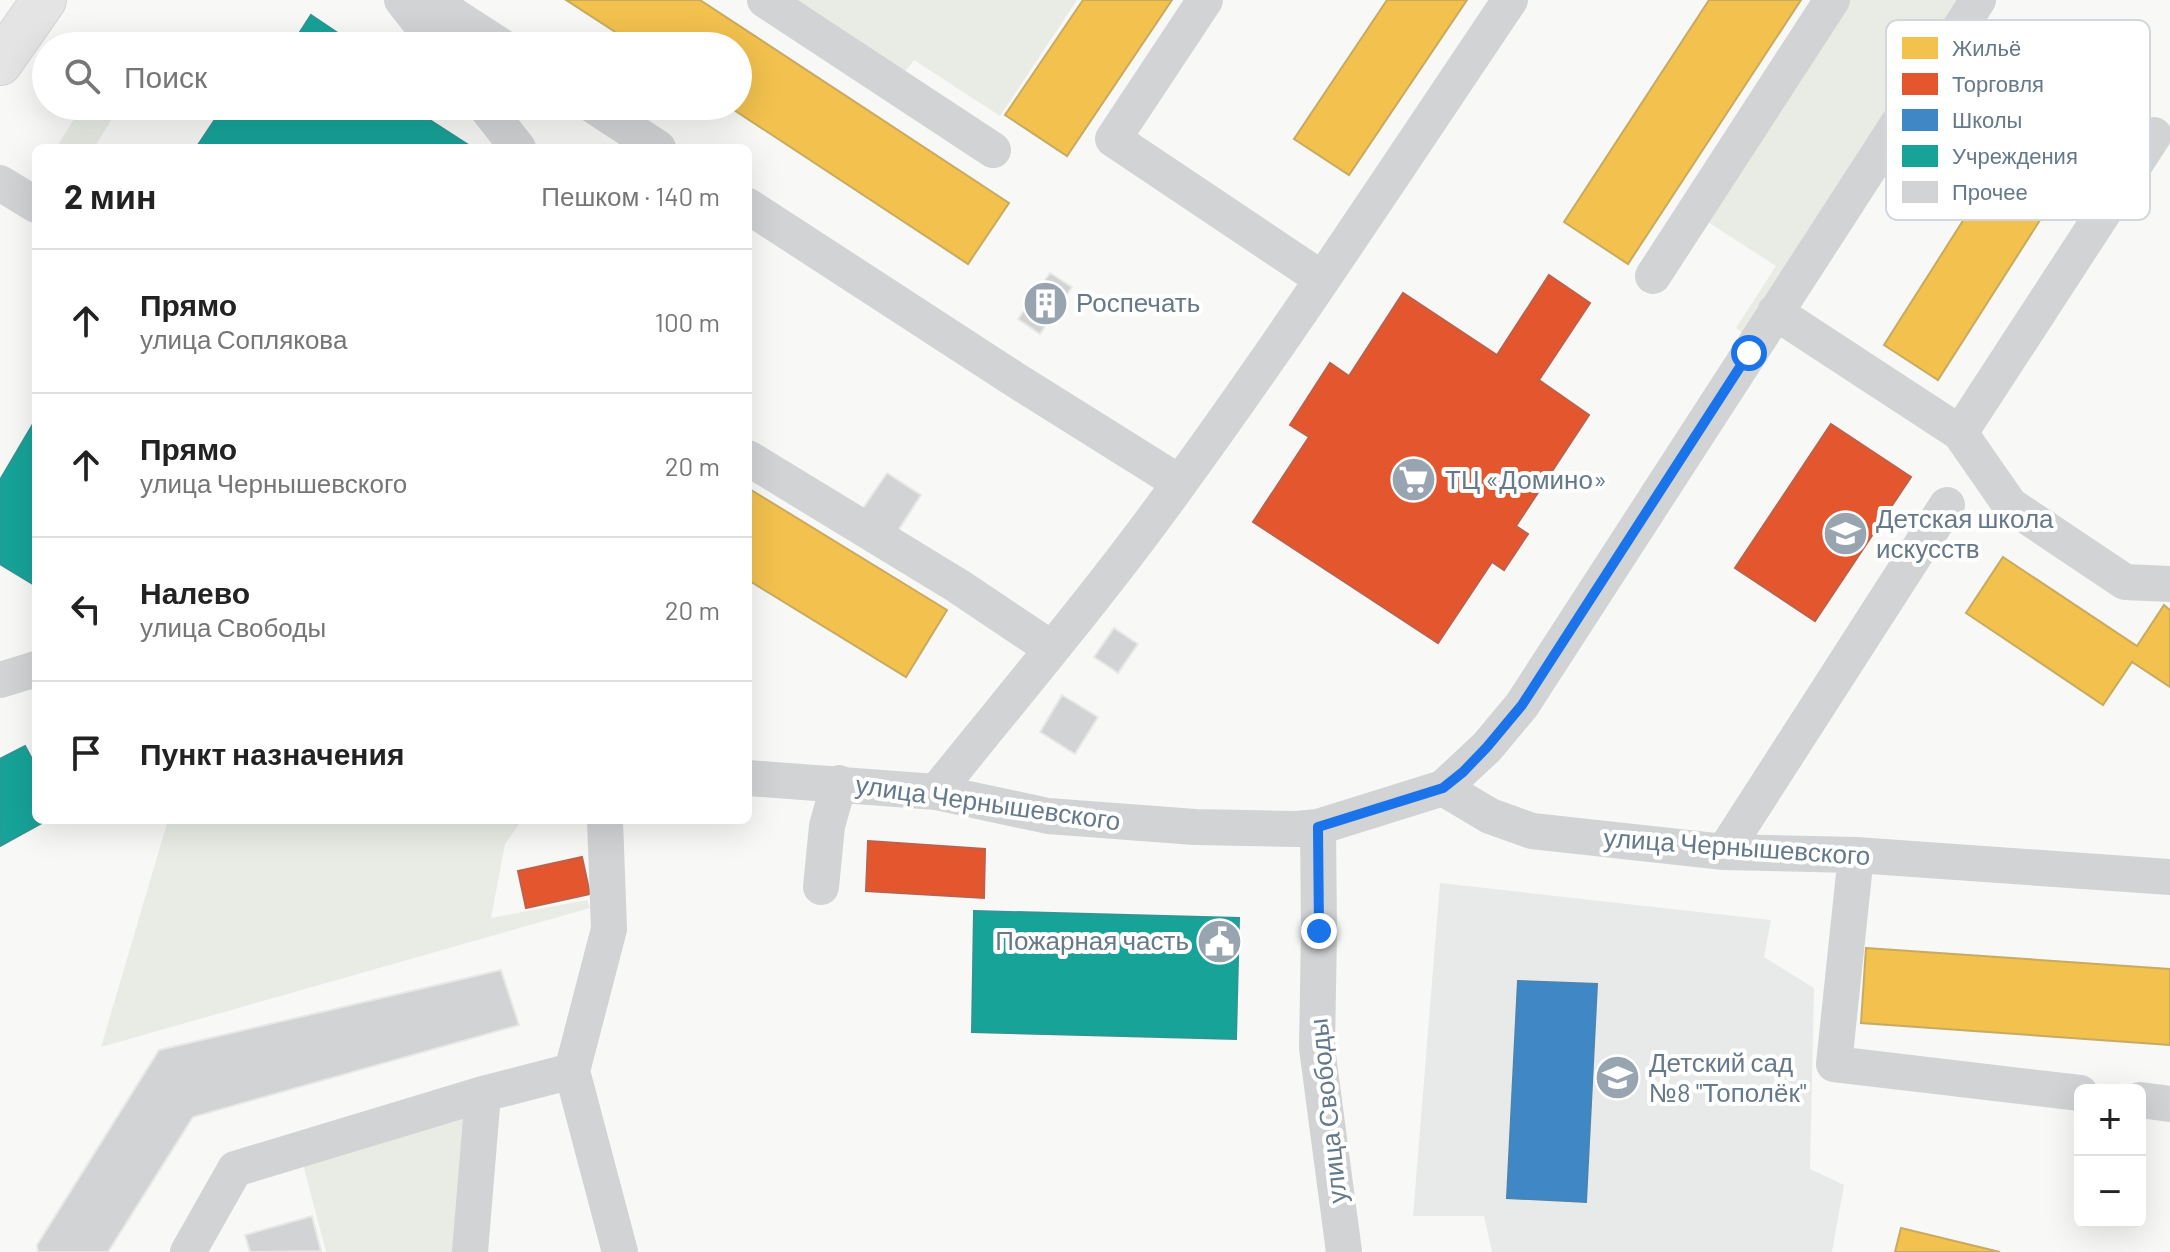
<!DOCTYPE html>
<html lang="ru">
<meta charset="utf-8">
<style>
:root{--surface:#fff;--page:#f6f6f6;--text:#222;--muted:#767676;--line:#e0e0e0}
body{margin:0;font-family:Barlow,sans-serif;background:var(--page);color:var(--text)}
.controls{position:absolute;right:24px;bottom:24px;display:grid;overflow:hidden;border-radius:12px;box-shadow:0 8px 32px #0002}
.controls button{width:72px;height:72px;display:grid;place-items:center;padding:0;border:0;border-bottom:2px solid var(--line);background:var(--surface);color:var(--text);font:40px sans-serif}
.stop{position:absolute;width:24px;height:24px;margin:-18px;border:6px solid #1a73e8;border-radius:50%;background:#fff}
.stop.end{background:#1a73e8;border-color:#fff;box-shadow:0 2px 8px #0008}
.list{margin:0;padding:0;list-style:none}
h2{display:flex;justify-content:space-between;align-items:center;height:104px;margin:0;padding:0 32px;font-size:34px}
h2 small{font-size:26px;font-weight:400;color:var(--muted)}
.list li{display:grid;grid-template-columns:52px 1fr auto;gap:24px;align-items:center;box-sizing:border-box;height:144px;padding:0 32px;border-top:2px solid var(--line)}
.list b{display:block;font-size:30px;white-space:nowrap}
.list p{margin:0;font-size:26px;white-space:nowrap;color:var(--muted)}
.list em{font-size:26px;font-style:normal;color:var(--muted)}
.icon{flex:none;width:44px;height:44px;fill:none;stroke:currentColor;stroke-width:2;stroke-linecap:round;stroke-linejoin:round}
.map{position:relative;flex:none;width:2170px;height:1252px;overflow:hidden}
.search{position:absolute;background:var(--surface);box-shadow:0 8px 32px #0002;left:32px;top:32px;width:720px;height:88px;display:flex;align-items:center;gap:20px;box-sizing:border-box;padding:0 28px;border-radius:44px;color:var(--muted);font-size:30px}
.panel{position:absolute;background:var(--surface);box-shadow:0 8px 32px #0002;left:32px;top:144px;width:720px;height:680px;border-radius:12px}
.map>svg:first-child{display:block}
.built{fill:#e8eaea}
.green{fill:#e8ece5}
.homes{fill:#f2c14e;stroke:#c8ab60;stroke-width:2}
.shops{fill:#e4572e;stroke:#be614a;stroke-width:2}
.schools{fill:#3f88c5;stroke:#4a84b3;stroke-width:2}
.public{fill:#17a398;stroke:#2e9694;stroke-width:2}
.building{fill:#d1d3d4;stroke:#e8e8e7;stroke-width:2}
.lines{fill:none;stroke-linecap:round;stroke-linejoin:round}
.major-casing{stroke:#d4d5d6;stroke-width:46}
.minor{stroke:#d2d3d4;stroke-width:36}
.major{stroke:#e4e4e5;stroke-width:44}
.route{stroke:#1a73e8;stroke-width:10}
.labels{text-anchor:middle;stroke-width:8;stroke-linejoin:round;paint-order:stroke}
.poi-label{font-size:26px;fill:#65798a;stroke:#fff;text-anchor:start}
.street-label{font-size:26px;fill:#65798a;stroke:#fff}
.key{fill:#fff;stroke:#d1d7dc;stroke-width:2}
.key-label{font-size:22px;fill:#65798a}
</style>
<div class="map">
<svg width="2170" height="1252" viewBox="0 0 2170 1252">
<rect width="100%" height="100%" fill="#f8f8f7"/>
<path class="built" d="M1440 883 1771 920 1764 957 1814 988 1810 1169 1844 1185 1832 1252H1492L1484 1216H1413Z"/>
<path class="green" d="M777 0H1077L1000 116 914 60 898 81Z
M1834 0H1965L1749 337 1736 328 1776 266 1697 215Z
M82 106H95L113 117 94 148H56Z
M168 820H522L505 844 491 918 587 900 590 908 101 1047Z
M470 1108 458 1252H326L302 1160Z"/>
<path class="homes" d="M566 0H700L1009 203 968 264 728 106H738V46H637Z
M1083 0H1172L1067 156 1005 115Z
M1387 0H1467L1349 175 1294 139Z
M1709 0H1801L1628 264 1564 222Z
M2086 27 2141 62 1938 380 1884 345Z
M748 488 947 610 906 677 748 580Z
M2003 557 2137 646 2164 605 2170 610V687L2132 662 2103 705 1966 613Z
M1866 948 2170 969V1045L1861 1023Z
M1901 1228 2000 1252H1895Z"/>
<path class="shops" d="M1549 275 1590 303 1539 380 1589 415 1516 526 1528 534 1504 570 1492 562 1438 643 1253 522 1309 437 1290 425 1330 363 1349 376 1403 293 1497 355Z
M1831 424 1911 477 1815 621 1735 568Z
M868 841 985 849 984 898 866 891Z
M582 857 590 894 526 908 518 871Z"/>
<path class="schools" d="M1518 981 1597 984 1586 1202 1507 1198Z"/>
<path class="public" d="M311 15 357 46H291Z
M224 106H408L473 148H196Z
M36 419V586L0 564V480Z
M25 746 32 759 36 757V820H47L0 846V759Z
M974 911 1239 918 1236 1039 972 1032Z"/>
<path class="building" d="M1050 273 1072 287 1040 334 1018 319Z
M887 473 921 495 896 534 861 511Z
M1114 628 1138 644 1118 673 1094 657Z
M1062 695 1098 717 1075 754 1040 732Z
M501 970 519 1025 193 1117 108 1252H38L37 1245 159 1050Z
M312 1216 321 1251 250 1252 245 1235Z"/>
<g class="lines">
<defs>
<path id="major" d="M0 63 44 0"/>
</defs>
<use href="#major" class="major-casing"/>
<path class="minor" d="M402 0 438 46
M430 0 501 46
M765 0 993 150
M1205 0 1113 139 1322 279
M485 106 518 148
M594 106 658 148
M0 183 36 205
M748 206 1014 379 1180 483
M1653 276 1832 0
M1775 312 1960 433 2010 505 2125 582 2170 584
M1960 433 2154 135
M748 458 958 586 1052 649
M0 680 36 669
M748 778 936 792 1048 816 1195 827 1296 829 1318 827 1443 788 1490 816 1532 831 1724 852 1856 855 2170 877
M1443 788 1487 747 1522 705 1978 0
M936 792C1018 690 1103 590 1179 484 1294 326 1401 162 1510 0
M1318 827 1319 931 1317 1048 1344 1252
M1724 852 1947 505
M1856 855 1834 1064 2080 1093
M821 887 827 826 839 783
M572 1071 620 1252
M2140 1100 2170 1104
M188 1252 235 1169 483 1094 572 1071 609 929 605 820
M470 1252 483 1094"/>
<use href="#major" class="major"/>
</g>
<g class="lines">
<path class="route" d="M1319 931 1318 827 1443 788 1463 772 1487 747 1522 705 1749 353"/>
</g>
<defs>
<symbol id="building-disc" viewBox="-11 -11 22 22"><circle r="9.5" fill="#98a5b0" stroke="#fff"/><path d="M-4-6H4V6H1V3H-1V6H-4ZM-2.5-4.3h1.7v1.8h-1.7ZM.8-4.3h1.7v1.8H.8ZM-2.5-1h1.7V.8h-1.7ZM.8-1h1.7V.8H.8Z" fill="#fff"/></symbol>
<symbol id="supermarket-disc" viewBox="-11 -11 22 22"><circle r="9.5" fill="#98a5b0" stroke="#fff"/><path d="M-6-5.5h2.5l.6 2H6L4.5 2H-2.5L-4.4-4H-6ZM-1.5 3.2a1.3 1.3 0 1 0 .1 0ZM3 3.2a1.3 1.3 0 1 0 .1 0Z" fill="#fff"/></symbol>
<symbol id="school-disc" viewBox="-11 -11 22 22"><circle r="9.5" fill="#98a5b0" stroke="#fff"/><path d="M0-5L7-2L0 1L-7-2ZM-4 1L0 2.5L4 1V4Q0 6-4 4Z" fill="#fff"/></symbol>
<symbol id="civic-disc" viewBox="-11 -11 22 22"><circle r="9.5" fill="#98a5b0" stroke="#fff"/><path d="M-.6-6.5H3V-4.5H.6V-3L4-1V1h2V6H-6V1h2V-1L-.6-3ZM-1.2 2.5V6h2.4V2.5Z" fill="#fff"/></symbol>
</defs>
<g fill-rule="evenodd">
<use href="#building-disc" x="1020" y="278" width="51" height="51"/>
<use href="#supermarket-disc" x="1388" y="454" width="51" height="51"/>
<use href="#school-disc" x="1820" y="508" width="51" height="51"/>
<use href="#civic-disc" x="1194" y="916" width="51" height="51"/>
<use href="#school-disc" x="1592" y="1052" width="51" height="51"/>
</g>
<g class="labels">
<g class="poi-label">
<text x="1076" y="312">Роспечать</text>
<text x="1445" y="489">ТЦ «Домино»</text>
<text x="1876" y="528">Детская школа<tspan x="1876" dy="30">искусств</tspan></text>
<text x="1189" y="950" text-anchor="end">Пожарная часть</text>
<text x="1649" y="1072">Детский сад<tspan x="1649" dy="30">№8 "Тополёк"</tspan></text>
</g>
<g class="street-label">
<text transform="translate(988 803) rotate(8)" y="9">улица Чернышевского</text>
<text transform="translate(1737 847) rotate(4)" y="9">улица Чернышевского</text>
<text transform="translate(1328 1111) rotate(-96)" y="9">улица Свободы</text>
</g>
</g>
<rect x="1886" y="20" width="264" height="200" rx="12" class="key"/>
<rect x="1902" y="37" width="36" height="22" fill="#f2c14e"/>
<rect x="1902" y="73" width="36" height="22" fill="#e4572e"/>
<rect x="1902" y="109" width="36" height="22" fill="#3f88c5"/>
<rect x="1902" y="145" width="36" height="22" fill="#17a398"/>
<rect x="1902" y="181" width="36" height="22" fill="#d1d3d4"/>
<g class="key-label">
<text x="1952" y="56">Жильё</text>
<text x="1952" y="92">Торговля</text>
<text x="1952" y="128">Школы</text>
<text x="1952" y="164">Учреждения</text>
<text x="1952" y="200">Прочее</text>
</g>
</svg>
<div class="controls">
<button>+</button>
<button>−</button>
</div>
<div class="stop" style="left:1749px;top:353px"></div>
<div class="stop end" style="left:1319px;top:931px"></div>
<div class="search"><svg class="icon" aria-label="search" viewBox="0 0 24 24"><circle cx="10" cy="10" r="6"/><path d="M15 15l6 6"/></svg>Поиск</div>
<section class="panel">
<h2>2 мин<small>Пешком · 140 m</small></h2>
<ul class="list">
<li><svg class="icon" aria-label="ahead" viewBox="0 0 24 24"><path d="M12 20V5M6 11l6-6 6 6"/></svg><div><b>Прямо</b><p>улица Соплякова</p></div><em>100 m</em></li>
<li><svg class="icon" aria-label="ahead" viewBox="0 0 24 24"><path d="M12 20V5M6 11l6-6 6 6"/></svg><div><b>Прямо</b><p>улица Чернышевского</p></div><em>20 m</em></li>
<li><svg class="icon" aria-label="left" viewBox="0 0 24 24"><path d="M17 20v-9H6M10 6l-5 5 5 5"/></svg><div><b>Налево</b><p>улица Свободы</p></div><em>20 m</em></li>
<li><svg class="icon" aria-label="arrive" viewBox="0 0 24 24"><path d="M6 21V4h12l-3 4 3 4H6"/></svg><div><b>Пункт назначения</b></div></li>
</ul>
</section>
</div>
